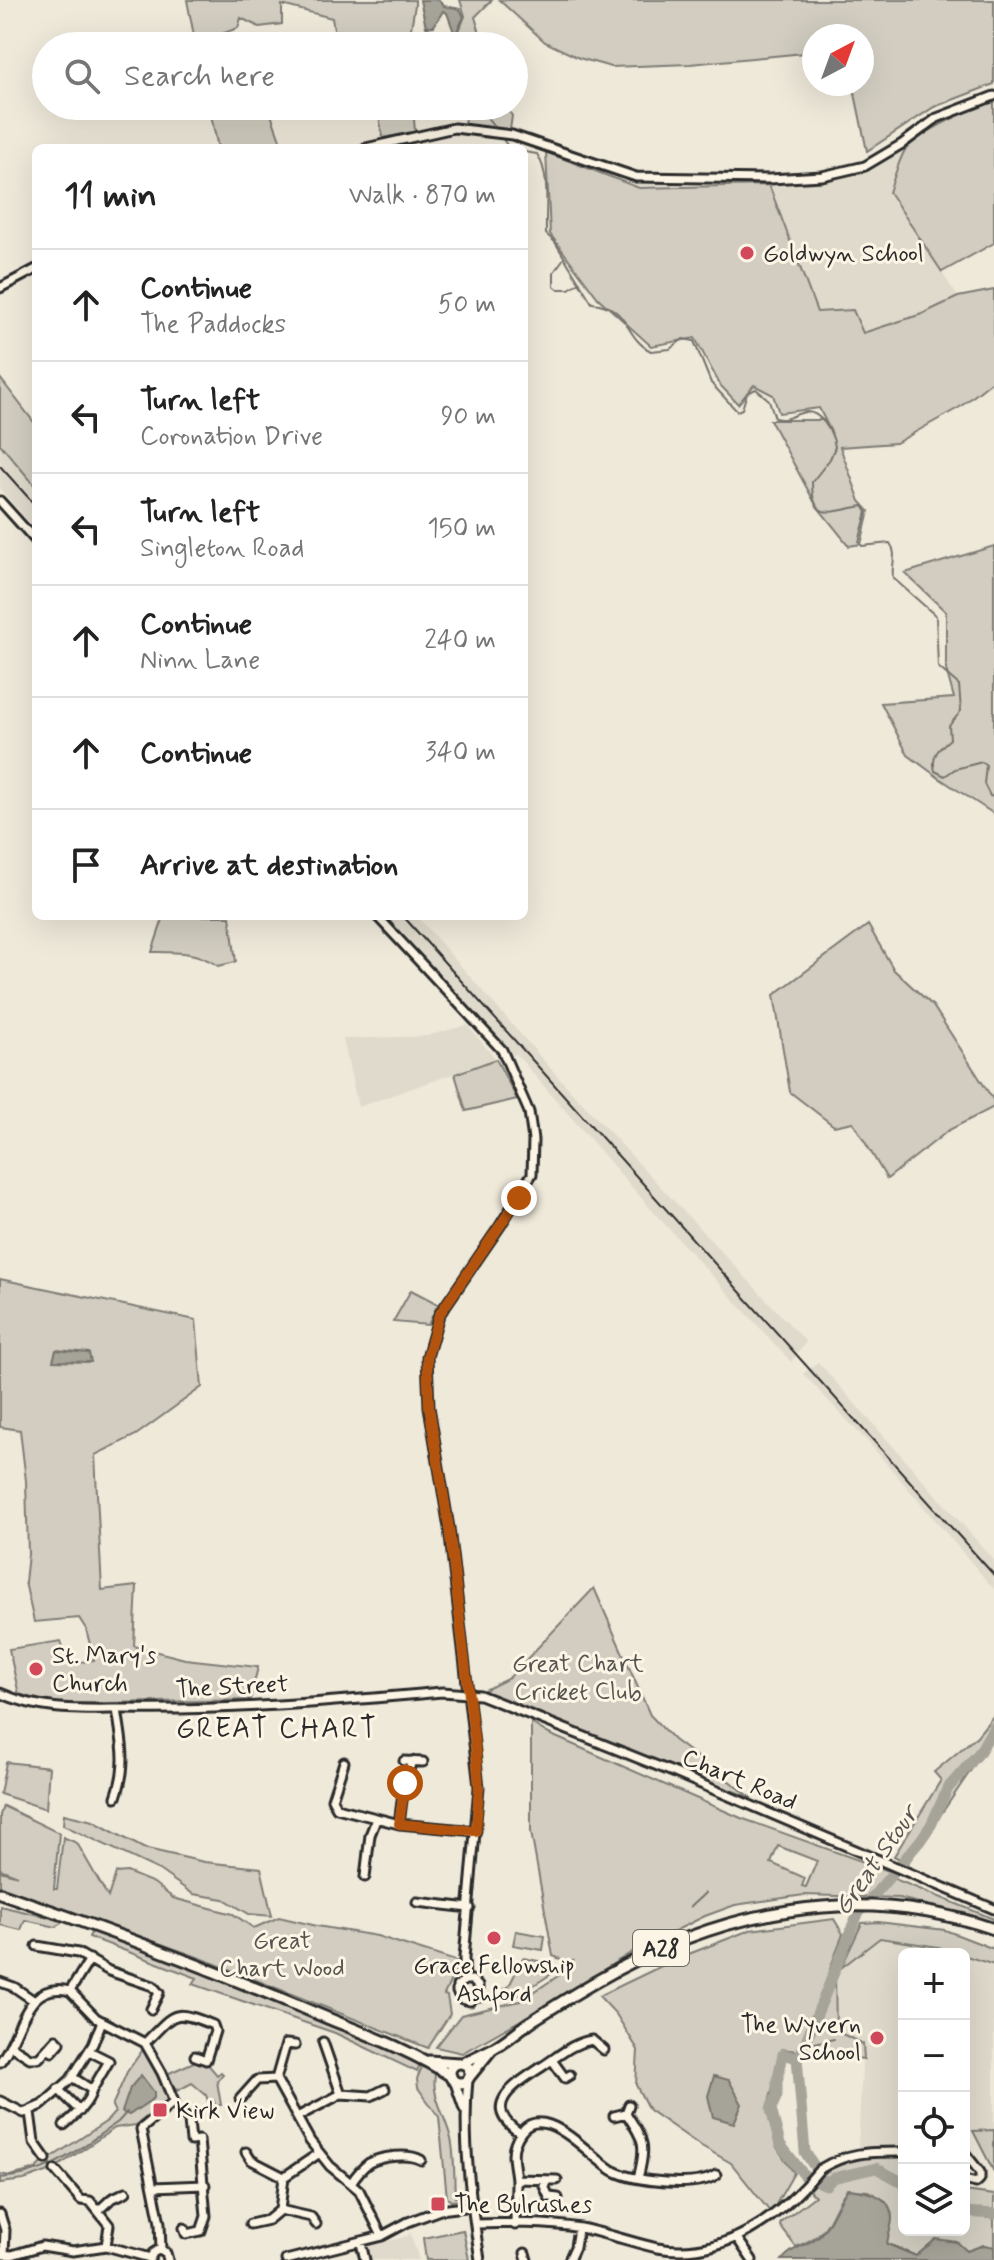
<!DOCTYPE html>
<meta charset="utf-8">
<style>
:root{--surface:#fff;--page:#f6f6f6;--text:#222;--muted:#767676;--line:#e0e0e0}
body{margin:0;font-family:Mynerve,sans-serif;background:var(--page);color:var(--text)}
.controls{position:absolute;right:24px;bottom:24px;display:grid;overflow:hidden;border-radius:12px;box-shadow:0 8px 32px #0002}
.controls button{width:72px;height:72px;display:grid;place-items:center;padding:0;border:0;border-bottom:2px solid var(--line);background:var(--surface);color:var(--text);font:40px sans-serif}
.compass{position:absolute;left:802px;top:24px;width:72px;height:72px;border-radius:50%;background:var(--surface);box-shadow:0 8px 32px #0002;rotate:41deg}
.stop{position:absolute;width:24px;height:24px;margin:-18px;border:6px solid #b45309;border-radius:50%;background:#fff}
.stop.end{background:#b45309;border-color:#fff;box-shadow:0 2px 8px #0008}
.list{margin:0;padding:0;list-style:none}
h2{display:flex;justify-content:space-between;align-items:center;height:104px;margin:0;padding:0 32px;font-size:34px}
h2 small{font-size:26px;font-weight:400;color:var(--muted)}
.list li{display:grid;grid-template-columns:52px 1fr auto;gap:24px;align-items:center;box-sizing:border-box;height:112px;padding:0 32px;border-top:2px solid var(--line)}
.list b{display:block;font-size:30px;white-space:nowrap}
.list p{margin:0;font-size:26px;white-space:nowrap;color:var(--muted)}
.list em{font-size:26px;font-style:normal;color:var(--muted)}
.icon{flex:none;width:44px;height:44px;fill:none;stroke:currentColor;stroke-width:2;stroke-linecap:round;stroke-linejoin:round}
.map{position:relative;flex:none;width:994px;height:2260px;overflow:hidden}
.search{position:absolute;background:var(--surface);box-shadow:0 8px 32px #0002;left:32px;top:32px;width:496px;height:88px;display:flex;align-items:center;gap:20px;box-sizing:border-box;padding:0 28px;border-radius:44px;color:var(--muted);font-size:30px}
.panel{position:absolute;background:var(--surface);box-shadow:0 8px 32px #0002;left:32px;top:144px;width:496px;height:776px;border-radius:12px}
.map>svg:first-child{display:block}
.built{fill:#e0dacc}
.green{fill:#d2cdc0;stroke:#7e7c76;stroke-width:2;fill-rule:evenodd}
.water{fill:#a6a399;stroke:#75736d;stroke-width:2}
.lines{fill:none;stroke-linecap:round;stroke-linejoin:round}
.stream{stroke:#75736d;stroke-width:2}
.river{stroke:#a6a399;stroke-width:11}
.minor-casing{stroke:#2b2b2b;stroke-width:13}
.major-casing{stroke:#2b2b2b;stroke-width:15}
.minor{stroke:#fcf5e5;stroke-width:7}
.major{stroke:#fcf5e5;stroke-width:9}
.rail{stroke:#2b2b2b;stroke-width:2}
.route{stroke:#b45309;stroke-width:10}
.poi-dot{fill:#d1495b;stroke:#fcf5e5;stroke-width:3}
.labels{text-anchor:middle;stroke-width:6;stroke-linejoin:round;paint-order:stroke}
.shield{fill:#fcf5e5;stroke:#6a6863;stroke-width:2}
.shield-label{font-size:22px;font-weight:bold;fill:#2b2b2b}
.poi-label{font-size:24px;fill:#2b2b2b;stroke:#fcf5e5;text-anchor:start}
.park-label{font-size:24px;fill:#555450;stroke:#fcf5e5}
.street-label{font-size:24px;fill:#2b2b2b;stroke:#fcf5e5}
.water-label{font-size:26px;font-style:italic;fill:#565552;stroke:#fcf5e5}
.quarter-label{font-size:28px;letter-spacing:2px;fill:#2b2b2b;stroke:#fcf5e5}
</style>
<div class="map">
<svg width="994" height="2260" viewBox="0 0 994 2260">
<rect width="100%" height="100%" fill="#efe9da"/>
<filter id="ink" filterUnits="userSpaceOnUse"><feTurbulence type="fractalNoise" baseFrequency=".0125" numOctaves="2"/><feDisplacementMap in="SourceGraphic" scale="16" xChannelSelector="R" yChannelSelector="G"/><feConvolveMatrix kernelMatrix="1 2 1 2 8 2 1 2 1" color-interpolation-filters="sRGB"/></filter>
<g filter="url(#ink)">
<path class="built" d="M906 149 889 192 958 297 922 314 720 385 695 338 651 346 596 296 550 234 546 152 688 186 778 185 826 181 874 168Z
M0 444 36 487V530L0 489Z
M379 916H417L559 1078 806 1342 791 1362 650 1208 516 1054 511 1056 502 1042Z
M467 1025 496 1059 358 1107 343 1039 427 1036Z
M818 1362 994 1560V1589L868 1442 803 1374Z
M880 1938 938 1947 960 1954H904V2144L858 2148 863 2045 836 2032 835 1972Z
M964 1955 994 1965V2130L973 2131 964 2128Z
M410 2232 419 2260H369V2246L408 2236Z"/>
<path class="green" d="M187 0H415V5L408 46H337L332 18 282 5V24L259 27 241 18 238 28 221 34 218 41 226 46H196Z
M460 0H492L475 17 484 46H459L458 34 465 16Z
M499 0H994V84L934 107 867 151 853 84H862V36H814V52L690 64 611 67 579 58 545 42Z
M994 101V243L942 272 889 192C894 179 898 162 905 150 916 134 974 107 994 101Z
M209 106H268L283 148H218Z
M377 106H413L415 132 383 138Z
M464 106H506L512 116 510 130 465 126Z
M546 152 639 188 769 185 817 312 853 310 863 333 922 314 958 297 994 290V380L960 407 896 443 840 447 860 501 869 511 861 544 849 546 816 505 770 420H823L832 434 819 408 779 413 773 395 754 385 738 404 720 385 695 338 651 346 598 298 550 234Z
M0 378 36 425V487L0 444Z
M994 546V814L939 778 908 755 881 703 954 698 946 669V612L905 573Z
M164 916H230L236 962 218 966C197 951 177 952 152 952Z
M868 925 894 970 933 1006 994 1101V1107L949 1130 887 1179 853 1122 834 1126 790 1092 774 995Z
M496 1059 517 1099 466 1111 455 1074Z
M0 1279 196 1320 202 1387 136 1435 95 1455 102 1590 137 1586 134 1646 185 1659 258 1667 250 1700 58 1704 36 1701 19 1695 9 1649 61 1641 69 1664 94 1660 86 1629 79 1618 34 1622 25 1582 28 1554 26 1481 20 1430 0 1427Z
M411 1290 438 1304 428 1325 393 1322Z
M594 1588 650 1715 674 1740 752 1798 644 1758 483 1691 509 1678Z
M994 1715V1736L908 1863 894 1856 941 1780 934 1772 977 1736Z
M531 1723 549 1734 741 1818 889 1871 892 1878 994 1919V1922L899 1898 804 1895 735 1905 705 1916 634 1951 537 2011 462 2053 436 2047 461 2015 520 2001 567 1970 573 1961 568 1962 553 1956 531 1832ZM778 1846 817 1861 806 1887 802 1886 805 1878 771 1863Z
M6 1762 49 1767 46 1809 0 1794Z
M3 1806 59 1833 54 1889H57L63 1837 77 1843 108 1897 116 1873 127 1872 154 1883 173 1898 233 1914 254 1928 279 1917 317 1926 377 1936 459 1962 444 1995 447 1996 450 2014 428 2048 203 1959 0 1886V1871L18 1876 0 1869V1815Z
M64 1814 93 1821 143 1848 204 1862 261 1868 272 1916 249 1914 224 1899 193 1894 159 1870 63 1825Z
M0 1906 64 1921 56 1927 25 1920 21 1930 0 1925Z
M834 1919 843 1934 830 1969 835 1972 836 2031 863 2044 864 2059 782 2049 767 2111 776 2146 794 2173 771 2213 731 2163 698 2144 649 2110 636 2085 638 2050 616 2014 599 1996 676 1959 750 1930Z
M878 1922 945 1930 994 1949V1965L938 1947 880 1938 841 1968 862 1923Z
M93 1929 353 2034 420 2064 417 2072 335 2033 193 1984 197 1978 89 1937Z
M516 1931 545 1936 543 1950 513 1945Z
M523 1958 543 1962 559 1969 520 1994 479 2002 509 1986Z
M144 2048 166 2094 167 2101 136 2125 115 2128 52 2170 24 2180 0 2183V2174L10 2176 37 2169V2167L107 2121 115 2112 112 2106 127 2072Z
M195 2059 207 2063 217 2075 221 2072 223 2074 217 2081 221 2105 215 2106 214 2101H208L206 2095 192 2083 177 2091 167 2074 194 2062Z
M423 2064 436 2071C429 2093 446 2116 451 2139 455 2157 454 2178 455 2197L466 2195 461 2200 451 2201 447 2198 439 2117 418 2088 417 2079Z
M994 2130V2172L973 2131Z
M854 2157H904V2230H964V2191L994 2195V2247L984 2245 967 2251 916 2256 887 2243 886 2201 868 2191 847 2189C825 2219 835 2231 796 2247L780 2226 781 2222 815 2196 807 2188 827 2166Z
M463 2230 469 2260H426L423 2238Z"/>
<path class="water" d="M420 0H439L444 6 460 9 464 17 455 35 447 13 443 11 434 26 426 27Z
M56 1350 89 1353 91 1362 53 1361Z
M141 2075 154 2092V2098L129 2115 122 2112 130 2088Z
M714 2076 729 2080 742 2104 734 2123 713 2117 708 2096Z
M848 2189C865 2191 892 2195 892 2218 892 2226 888 2236 887 2244L916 2256 936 2239 957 2242 967 2251 984 2245 994 2247V2260H782C794 2245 809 2246 820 2235 833 2221 836 2204 848 2189Z"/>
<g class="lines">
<path class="stream" d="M455 33 457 46
M427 46 428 25
M478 106 497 130
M500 135 509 148
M524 152 537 154C551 175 545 209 546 234L555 242 592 303C630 306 624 338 651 351L670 349 683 339 694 341 711 383 737 411 742 409 747 393 756 389 769 400 775 418C787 421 790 416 801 413 819 407 833 432 835 447L830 459 812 482C812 525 834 510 863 506L867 512 859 542 862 546 890 543C898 554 891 565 893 578L936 616 938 667 959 685 961 711 949 726 950 739C938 749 931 756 935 771L945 776 955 769 982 762 986 765 984 784 990 796 994 797
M564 258 554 272V286L558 289H569L580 282
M690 1907 705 1893
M801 2053 805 2045 834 2039
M0 2178C51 2175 78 2149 118 2122L127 2112"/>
<path class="river" d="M797 2058 805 2152 823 2180
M904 2183 876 2168 833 2178 826 2185 804 2175 780 2144 771 2109 777 2095V2082L783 2054 797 2058 801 2053 858 1914 920 1841 931 1825 948 1788 979 1753 994 1727
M964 2212 994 2214"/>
<defs>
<path id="minor" d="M366 148 454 128 512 135 636 177 770 179 822 176 865 166 902 144 937 118 994 96
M0 288 36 269
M0 501 36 541
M377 916 502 1050 529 1112 533 1140 532 1174 500 1226 439 1315 427 1357 429 1407 449 1528 479 1787 464 1958 465 1980 457 1986V1992L462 1999 470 2001 478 1994V1986L472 1980H465
M0 1693C43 1712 80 1709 126 1709 232 1711 338 1701 443 1692L480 1695 675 1773 994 1909
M404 1761 423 1762
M344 1762 332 1799 337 1808 399 1824 476 1831
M116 1797C128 1763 122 1744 117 1709
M399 1824 404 1785 412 1761
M365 1877 370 1835 376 1820
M417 1902 470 1908
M37 1946 78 1953 109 1971 153 1986 159 1993 151 2009
M0 1982 14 1987 33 2000
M70 1991 90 1959
M323 2042 341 2094
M145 2043C175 2013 172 2008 213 2025L215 2031 206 2060 195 2056
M295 2045 286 2044 276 2079 310 2141 330 2166 359 2190 382 2236
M11 2046 30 2058H39L56 2039 60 2043 52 2052
M89 2051 109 2061 92 2090
M552 2060 565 2078 570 2075
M0 2062C21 2037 24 1979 70 1991L96 2018 145 2043 162 2073 174 2102 141 2129 160 2223 161 2250
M468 2079C462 2139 471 2201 480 2260
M454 2080 464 2109
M58 2089 80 2111
M240 2099 257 2080 276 2079
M0 2101 24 2113 42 2105 71 2079 93 2044 102 2021
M30 2112 34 2142 46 2159
M626 2113C644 2141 647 2145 638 2178
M614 2116 626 2113 629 2105
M297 2117 341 2094 371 2096 385 2089
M64 2125C75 2115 88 2105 92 2090L72 2077
M520 2133C478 2105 516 2084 543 2066 559 2056 572 2043 592 2040L604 2050
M246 2152 251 2160 284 2177
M964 2152 980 2172V2179L976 2183 964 2180
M55 2170 81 2200 90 2201 109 2225 106 2246
M516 2179 557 2180
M547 2181 544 2186 549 2197 558 2198
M351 2183C356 2175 362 2168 369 2163 382 2156 409 2153 421 2160
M153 2187 205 2185
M99 2210 111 2199 126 2192
M280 2210 284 2177 318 2154
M0 2214 5 2230 4 2255
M250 2224 268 2220 280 2210 311 2217 316 2224
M475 2224C509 2223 546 2222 580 2228 606 2233 631 2242 657 2248 724 2260 780 2217 820 2169 850 2151 870 2152 904 2152
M515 2225C515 2210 516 2196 516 2181 516 2170 510 2155 515 2144 536 2088 590 2159 614 2171 634 2182 697 2188 716 2175
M184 2228 186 2234 201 2231 206 2216 199 2140 191 2141 189 2121 186 2117
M737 2238 752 2260
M361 2243 365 2260
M525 2253 527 2260
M0 2254 12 2255 42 2246 73 2251 106 2246 150 2258
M150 2259 153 2253 158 2250 166 2253 168 2260
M286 2260 382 2236 408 2222 440 2210 473 2206
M569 2260 575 2247 578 2228"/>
<path id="major" d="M0 1893C106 1929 211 1969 313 2012 360 2032 409 2049 451 2076
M429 2061 459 2063
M463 2063C472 2058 481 2055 490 2050 504 2043 517 2031 530 2022 552 2008 574 1994 597 1981 719 1910 857 1882 994 1929
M450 2073a10 10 0 1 1 20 0a10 10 0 1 1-20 0Z
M470 2076 491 2050"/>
</defs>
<use href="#minor" class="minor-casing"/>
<use href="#major" class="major-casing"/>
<use href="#minor" class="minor"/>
<use href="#major" class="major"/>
<path class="rail" d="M0 466 36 506
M403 916 994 1575"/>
</g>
</g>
<g class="lines" filter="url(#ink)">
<path class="route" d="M405 1783 399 1824 476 1831 479 1787 477 1763 449 1528 429 1407 427 1357 439 1315 519 1198"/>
</g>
<g class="poi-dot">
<circle cx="747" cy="253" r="8"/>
<circle cx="36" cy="1669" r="8"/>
<circle cx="494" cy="1938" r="8"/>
<circle cx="877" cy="2038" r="8"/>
<rect x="152" y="2102" width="16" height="16" rx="4"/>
<rect x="430" y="2196" width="16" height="16" rx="4"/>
</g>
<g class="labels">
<rect class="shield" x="633" y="1930" width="56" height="36" rx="6"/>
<g class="shield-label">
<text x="661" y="1956">A28</text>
</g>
<g class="poi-label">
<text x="763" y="261">Goldwyn School</text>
<text x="52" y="1663">St. Mary's<tspan x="52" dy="28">Church</tspan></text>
<text x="494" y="1973" text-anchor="middle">Grace Fellowship<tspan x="494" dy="28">Ashford</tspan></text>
<text x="861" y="2032" text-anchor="end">The Wyvern<tspan x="861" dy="28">School</tspan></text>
<text x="176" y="2118">Kirk View</text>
<text x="454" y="2212">The Bulrushes</text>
</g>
<g class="park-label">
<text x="578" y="1671">Great Chart<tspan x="578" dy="28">Cricket Club</tspan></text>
<text x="282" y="1948">Great<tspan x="282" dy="28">Chart Wood</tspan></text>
</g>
<g class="street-label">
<text transform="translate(232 1686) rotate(-3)" y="8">The Street</text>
<text transform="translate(740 1779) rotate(23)" y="8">Chart Road</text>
</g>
<g class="water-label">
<text transform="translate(875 1860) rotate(-55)" y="9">Great Stour</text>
</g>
<g class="quarter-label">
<text x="277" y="1737">GREAT CHART</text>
</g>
</g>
</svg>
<div class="controls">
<button>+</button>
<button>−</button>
<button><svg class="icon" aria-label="locate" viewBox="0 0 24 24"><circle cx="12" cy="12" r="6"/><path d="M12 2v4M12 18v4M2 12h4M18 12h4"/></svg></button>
<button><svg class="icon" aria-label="layers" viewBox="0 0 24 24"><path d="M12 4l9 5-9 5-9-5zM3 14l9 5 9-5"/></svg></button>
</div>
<svg class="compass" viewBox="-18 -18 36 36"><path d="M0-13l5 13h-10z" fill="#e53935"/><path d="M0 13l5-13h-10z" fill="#767676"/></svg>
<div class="stop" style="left:405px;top:1783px"></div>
<div class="stop end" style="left:519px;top:1198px"></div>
<div class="search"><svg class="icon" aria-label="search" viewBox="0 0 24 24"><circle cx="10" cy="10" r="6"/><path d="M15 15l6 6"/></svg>Search here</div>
<section class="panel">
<h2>11 min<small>Walk · 870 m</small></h2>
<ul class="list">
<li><svg class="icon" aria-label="ahead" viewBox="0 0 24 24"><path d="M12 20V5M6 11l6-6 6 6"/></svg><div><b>Continue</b><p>The Paddocks</p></div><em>50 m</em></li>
<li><svg class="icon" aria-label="left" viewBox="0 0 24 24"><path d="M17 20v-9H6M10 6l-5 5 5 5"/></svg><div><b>Turn left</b><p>Coronation Drive</p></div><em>90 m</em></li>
<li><svg class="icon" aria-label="left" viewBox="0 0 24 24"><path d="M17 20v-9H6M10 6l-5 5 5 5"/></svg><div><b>Turn left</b><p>Singleton Road</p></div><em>150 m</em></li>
<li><svg class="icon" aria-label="ahead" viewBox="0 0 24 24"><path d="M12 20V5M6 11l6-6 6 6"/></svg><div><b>Continue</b><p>Ninn Lane</p></div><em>240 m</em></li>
<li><svg class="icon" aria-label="ahead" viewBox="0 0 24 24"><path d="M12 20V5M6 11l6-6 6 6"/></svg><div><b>Continue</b></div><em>340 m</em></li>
<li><svg class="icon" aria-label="arrive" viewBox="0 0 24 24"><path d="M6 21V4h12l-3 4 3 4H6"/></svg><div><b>Arrive at destination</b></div></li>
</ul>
</section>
</div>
